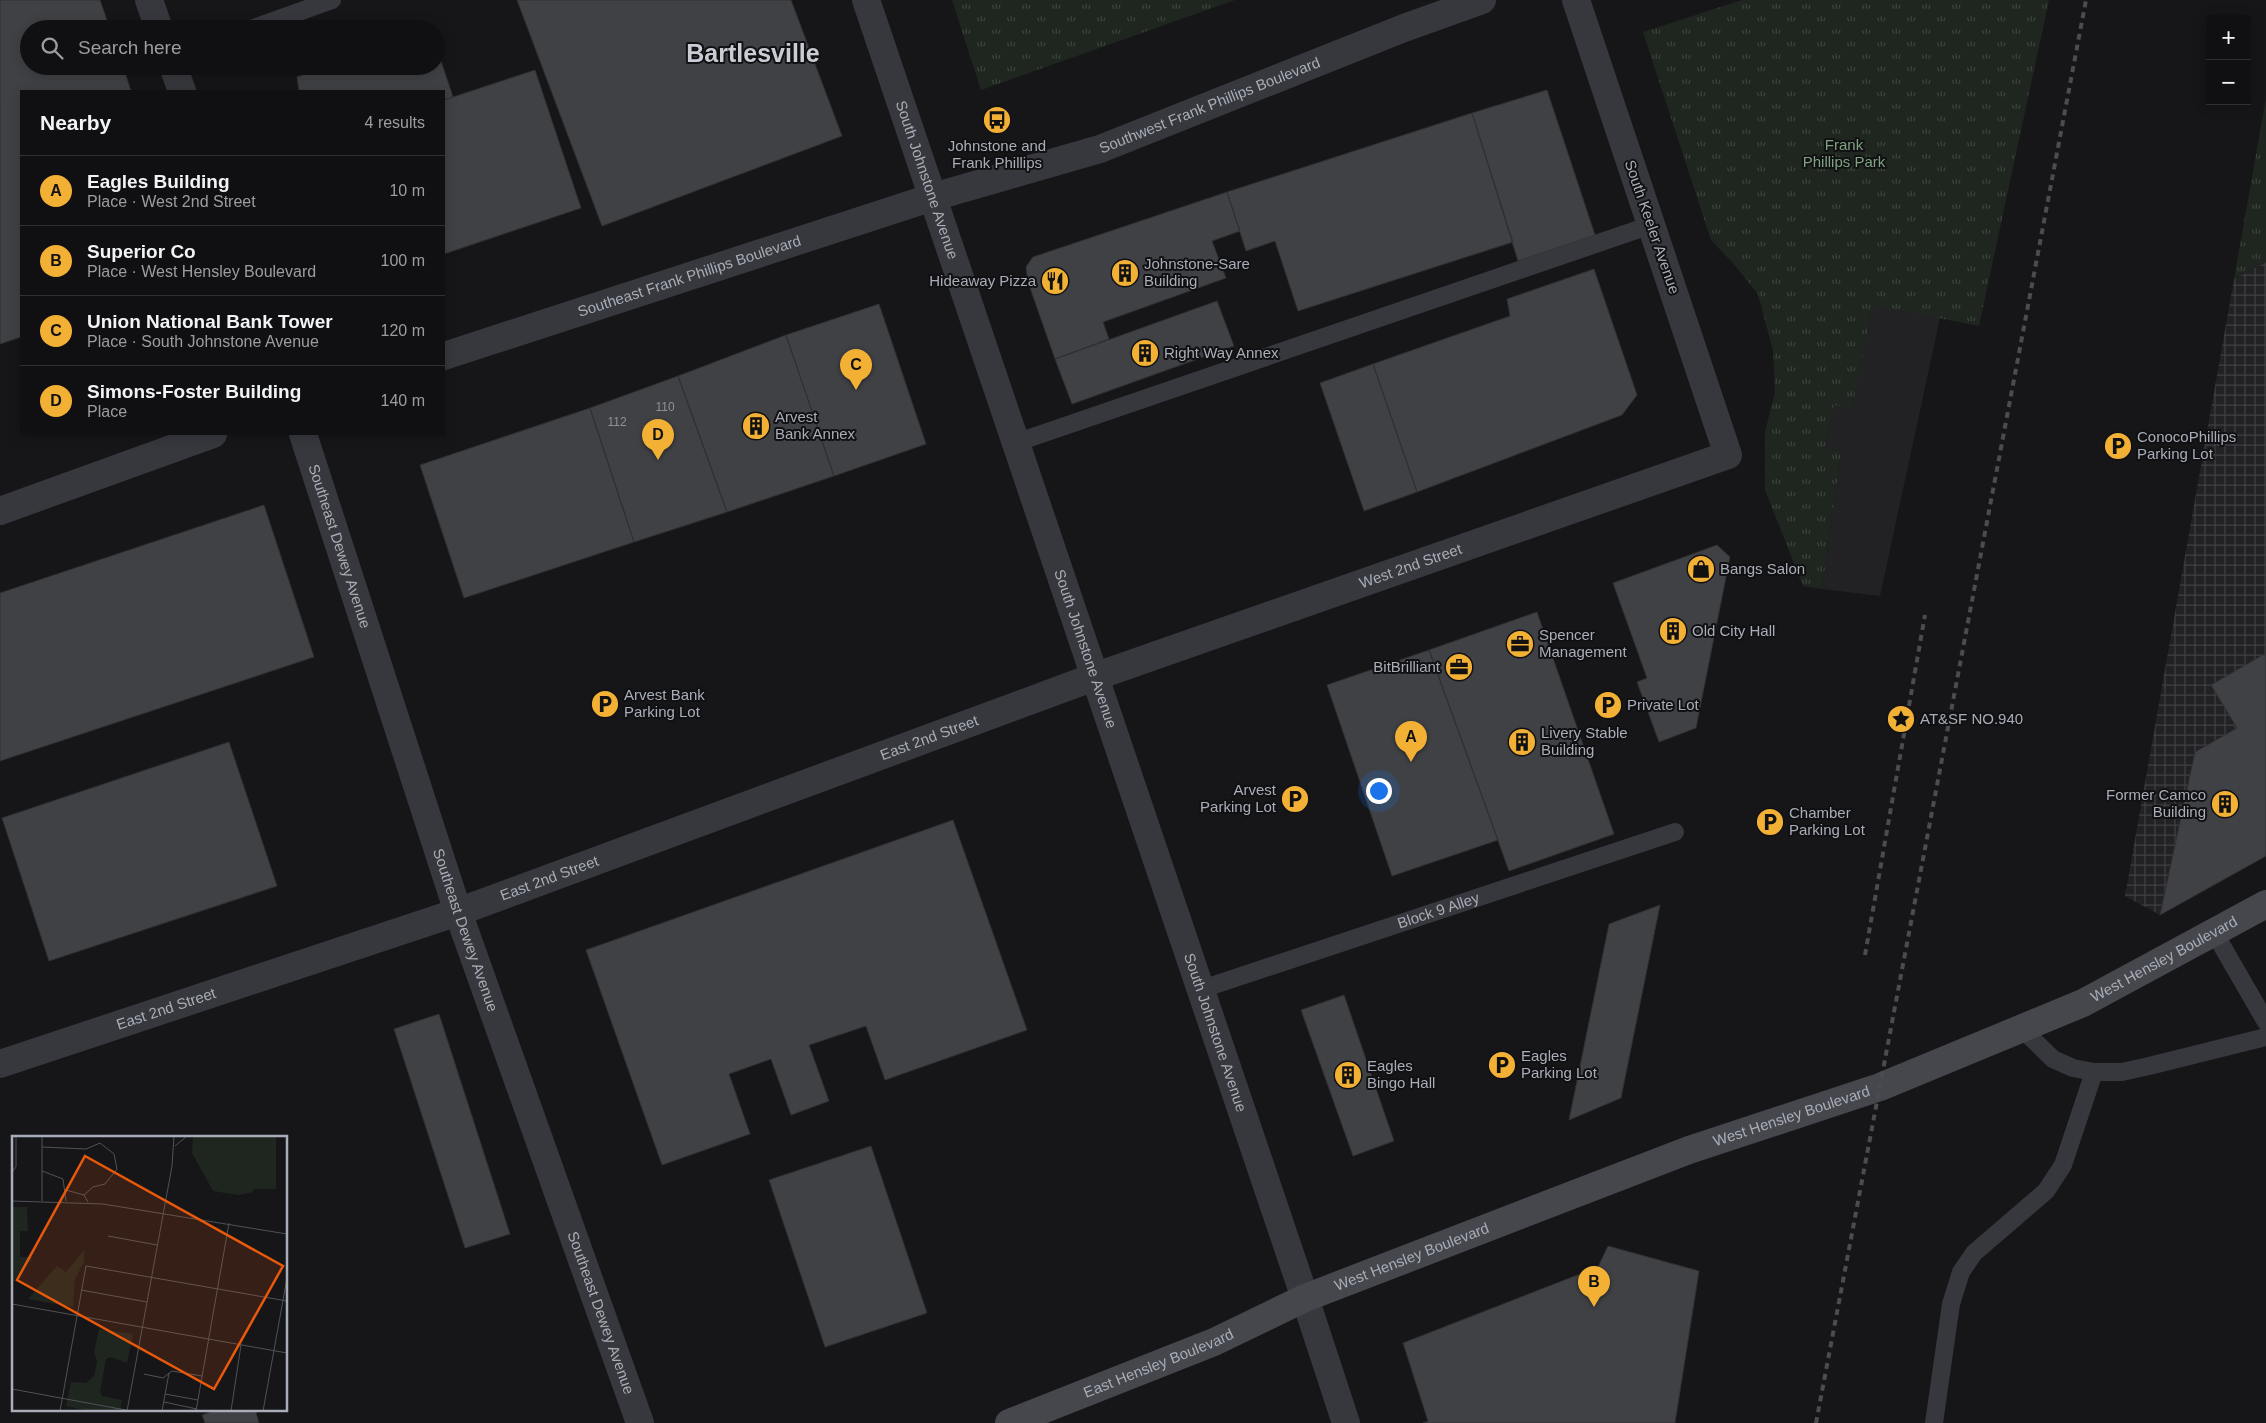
<!DOCTYPE html>
<meta charset="utf-8">
<style>
:root{--surface:#101012;--page:#1e1e20;--text:#f1f3f6;--muted:#9c9d9f;--line:#303032;--accent:#f2b134}
body{margin:0;font-family:Helvetica,sans-serif;background:var(--page);color:var(--text)}
.controls{position:absolute;right:15px;top:15px;display:grid;overflow:hidden;border-radius:0px;box-shadow:0 2px 12px #0003}
.controls button{width:45px;height:45px;display:grid;place-items:center;padding:0;border:0;border-bottom:1px solid var(--line);background:var(--surface);color:var(--text);font:25px sans-serif}
.you{position:absolute;left:1378px;top:790px;width:18px;height:18px;margin:-12px;border:4px solid #fff;border-radius:50%;background:#1a73e8;box-shadow:0 0 0 8px #1a73e833}
.badge{display:grid;place-items:center;width:32px;height:32px;border-radius:50%;background:var(--accent);color:#111;font-size:16px;font-weight:700}
.pin{position:absolute;translate:-50% -41px;filter:drop-shadow(0 1px 2px #0008)}
.pin::after{content:'';position:absolute;top:26px;width:18px;height:15px;background:inherit;clip-path:polygon(0 0,100% 0,50% 100%)}
.list{margin:0;padding:0;list-style:none}
h2{display:flex;justify-content:space-between;align-items:center;height:65px;margin:0;padding:0 20px;font-size:21px}
h2 small{font-size:16px;font-weight:400;color:var(--muted)}
.list li{display:grid;grid-template-columns:32px 1fr auto;gap:15px;align-items:center;box-sizing:border-box;height:70px;padding:0 20px;border-top:1px solid var(--line)}
.list b{display:block;font-size:19px;white-space:nowrap}
.list p{margin:0;font-size:16px;white-space:nowrap;color:var(--muted)}
.list em{font-size:16px;font-style:normal;color:var(--muted)}
.icon{flex:none;width:28px;height:28px;fill:none;stroke:currentColor;stroke-width:2;stroke-linecap:round;stroke-linejoin:round}
.map{position:relative;flex:none;width:2266px;height:1423px;overflow:hidden}
.search{position:absolute;background:var(--surface);box-shadow:0 2px 12px #0003;left:20px;top:20px;width:425px;height:55px;display:flex;align-items:center;gap:12px;box-sizing:border-box;padding:0 18px;border-radius:28px;color:var(--muted);font-size:19px}
.panel{position:absolute;background:var(--surface);box-shadow:0 2px 12px #0003;left:20px;top:90px;width:425px;height:345px;border-radius:0px}
.map>svg:first-child{display:block}
.built{fill:#222225}
.industrial{fill:url(#industrial-grid)}
.grass{fill:url(#grass-tufts)}
.building{fill:#404145;stroke:#303034}
.lines{fill:none;stroke-linecap:round;stroke-linejoin:round}
.service{stroke:#37383d;stroke-width:18}
.minor{stroke:#37383d;stroke-width:28}
.tertiary{stroke:#37383d;stroke-width:28}
.secondary{stroke:#45474d;stroke-width:28}
.rail{stroke:#4a4c52;stroke-width:4;stroke-dasharray:6 5;stroke-linecap:butt}
.labels{text-anchor:middle;stroke-width:4;stroke-linejoin:round;paint-order:stroke}
.number-label{font-size:12px;fill:#8e929b}
.street-label{font-size:15px;fill:#a8adb8;stroke:#111113}
.park-label{font-size:15px;fill:#7fa381;stroke:#111113}
.poi-label{font-size:15px;fill:#a8adb8;stroke:#111113;text-anchor:start}
.town-label{font-size:25px;font-weight:bold;fill:#c9ccd4;stroke:#111113}
.inset-road{fill:none;stroke:#505258;stroke-width:1}
.view{fill:#e8590c;fill-opacity:0.15;stroke:#e8590c;stroke-width:2.5}
.inset-edge{fill:none;stroke:#a8adb8;stroke-width:2.5}
</style>
<div class="map">
<svg width="2266" height="1423" viewBox="0 0 2266 1423">
<defs>
<pattern id="industrial-grid" width="8" height="8" patternUnits="userSpaceOnUse" patternTransform="scale(1.25)"><rect width="8" height="8" fill="#222225"/><path d="M0 4h8M4 0v8" fill="none" stroke="#3f3f43"/></pattern>
<pattern id="grass-tufts" width="24" height="20" patternUnits="userSpaceOnUse" patternTransform="scale(1.25)"><rect width="24" height="20" fill="#1e261f"/><path d="M3 7l-1-3M5 7V3M7 7l1-3M15 17l-1-3M17 17v-4M19 17l1-3" fill="none" stroke="#3c433d"/></pattern>
</defs>
<rect width="100%" height="100%" fill="#161618"/>
<path class="built" d="M1873 304 1940 318 1880 596 1822 589 1841 452 1825 447 1834 404 1852 407Z"/>
<path class="industrial" d="M2266 262V856L2160 915 2125 896 2234 279Z"/>
<path class="grass" d="M952 0H1235L981 90Z
M1742 0H2049L1979 326 1873 305 1852 408 1834 405 1825 447 1841 452 1822 589 1803 586 1765 490V432L1775 392 1773 351 1758 294 1732 262 1711 240 1643 32Z
M2266 98V262L2234 279Z"/>
<path class="building" d="M0 0H100L110 29H29V66H123L131 91H21V337L0 344Z
M517 0H791L842 136 602 226Z
M436 46 453 97 444 100V91H299L297 77 329 66H436Z
M535 70 581 208 444 254V100Z
M1547 90 1595 235 1518 261 1472 113Z
M1472 113 1513 242 1298 311 1275 241 1246 251 1227 192Z
M1227 192 1240 231 1212 241 1226 278 1103 322 1109 339 1055 359 1028 282 1026 267 1033 257Z
M1594 269 1637 395 1622 415 1417 492 1373 364 1510 316 1507 299Z
M1217 301 1234 346 1072 404 1055 359Z
M879 304 926 444 834 476 786 335Z
M786 335 834 476 727 512 678 376Z
M1373 364 1417 492 1364 511 1320 383Z
M678 376 727 512 634 542 590 408Z
M590 408 634 542 464 598 420 465Z
M264 505 314 657 0 761V593Z
M1717 545 1730 557 1696 728 1659 742 1637 682 1647 678 1613 583Z
M1537 612 1614 834 1509 871 1429 650Z
M1429 650 1498 840 1392 876 1327 685Z
M2266 653V856L2160 915 2195 752 2237 728 2211 685Z
M229 742 277 886 49 961 2 818Z
M953 820 1027 1030 885 1080 866 1026 809 1045 829 1101 791 1115 771 1059 729 1074 750 1134 662 1165 586 950Z
M1660 905 1621 1098 1569 1120 1609 924Z
M1344 995 1394 1141 1353 1156 1301 1010Z
M439 1014 510 1234 465 1248 394 1029Z
M871 1146 927 1313 825 1347 769 1180Z
M1608 1246 1699 1271 1675 1423H1423L1428 1421 1403 1343 1598 1267Z
M219 1409H255L259 1423H205L202 1415Z"/>
<g class="lines">
<g class="service">
<path d="M251 29 332 0"/>
<path d="M1015 443 1651 225"/>
<path d="M2214 932 2266 1022"/>
<path id="s1" d="M1202 989 1675 832"/>
<path d="M2021 1028 2053 1059 2073 1068 2094 1072H2122L2149 1066 2266 1037"/>
<path d="M1934 1423 1951 1304 1961 1272 1974 1253 2046 1191 2063 1165 2094 1072"/>
</g>
<g class="minor">
<path d="M149 0 159 29"/>
<path d="M173 66 182 91"/>
<path id="s2" d="M303 434 458 912 640 1423"/>
<path id="s3" d="M0 1064 458 912 1094 677 1728 455 1576 0"/>
<path d="M1305 1298 1346 1423"/>
</g>
<g class="tertiary">
<path id="s4" d="M866 0 1305 1298"/>
<path id="s5" d="M444 356 933 197 1100 149 1404 28 1482 0"/>
<path d="M0 511 213 434"/>
</g>
<path class="secondary" id="s6" d="M1009 1423 1214 1342 1305 1298 1689 1150 1880 1087 2083 1003 2266 904"/>
<path class="rail" d="M1865 955 1925 615
M1816 1423 2086 0"/>
</g>
<defs>
<symbol id="bus-disc" viewBox="-11 -11 22 22"><circle r="9.5" fill="#f2b134" stroke="#111113"/><path d="M-5-6H5V4H4V6H2V4H-2V6H-4V4H-5ZM-3.5-4V0h7V-4ZM-3.5 1.2v1.5H-2V1.2ZM2 1.2v1.5H3.5V1.2Z" fill="#111"/></symbol>
<symbol id="building-disc" viewBox="-11 -11 22 22"><circle r="9.5" fill="#f2b134" stroke="#111113"/><path d="M-4-6H4V6H1V3H-1V6H-4ZM-2.5-4.3h1.7v1.8h-1.7ZM.8-4.3h1.7v1.8H.8ZM-2.5-1h1.7V.8h-1.7ZM.8-1h1.7V.8H.8Z" fill="#111"/></symbol>
<symbol id="restaurant-disc" viewBox="-11 -11 22 22"><circle r="9.5" fill="#f2b134" stroke="#111113"/><path d="M-5-6h1v4h1v-4h1v4h1v-4h1v5L-1.5 .5V6h-2V.5L-5-1ZM5-6V6H3V1.5H1.5Q1.5-4 5-6Z" fill="#111"/></symbol>
<symbol id="parking-disc" viewBox="-11 -11 22 22"><circle r="9.5" fill="#f2b134" stroke="#111113"/><path d="M-3.5-5.5H1a3.5 3.5 0 0 1 0 7H-1V5.5H-3.5ZM-1-3.4V-.6H.8a1.4 1.4 0 0 0 0-2.8Z" fill="#111"/></symbol>
<symbol id="shop-disc" viewBox="-11 -11 22 22"><circle r="9.5" fill="#f2b134" stroke="#111113"/><path d="M-5-2.5h2.3a2.7 3.5 0 0 1 5.4 0H5L5.5 6h-11ZM-1.5-2.5h3a1.5 2.3 0 0 0-3 0Z" fill="#111"/></symbol>
<symbol id="office-disc" viewBox="-11 -11 22 22"><circle r="9.5" fill="#f2b134" stroke="#111113"/><path d="M-6-3h4V-5.5h4V-3h4V5H-6ZM-1-4.5V-3h2v-1.5ZM-6 0V1H6V0Z" fill="#111"/></symbol>
<symbol id="sight-disc" viewBox="-11 -11 22 22"><circle r="9.5" fill="#f2b134" stroke="#111113"/><path d="M0-6L1.8-2.2L6-1.7L2.9 1.2L3.7 5.4L0 3.3L-3.7 5.4L-2.9 1.2L-6-1.7L-1.8-2.2Z" fill="#111"/></symbol>
</defs>
<g fill-rule="evenodd">
<use href="#bus-disc" x="981" y="104" width="32" height="32"/>
<use href="#building-disc" x="1109" y="257" width="32" height="32"/>
<use href="#restaurant-disc" x="1039" y="265" width="32" height="32"/>
<use href="#building-disc" x="1129" y="337" width="32" height="32"/>
<use href="#building-disc" x="740" y="410" width="32" height="32"/>
<use href="#parking-disc" x="2102" y="430" width="32" height="32"/>
<use href="#shop-disc" x="1685" y="553" width="32" height="32"/>
<use href="#building-disc" x="1657" y="615" width="32" height="32"/>
<use href="#office-disc" x="1504" y="628" width="32" height="32"/>
<use href="#office-disc" x="1443" y="651" width="32" height="32"/>
<use href="#parking-disc" x="589" y="688" width="32" height="32"/>
<use href="#parking-disc" x="1592" y="689" width="32" height="32"/>
<use href="#sight-disc" x="1885" y="703" width="32" height="32"/>
<use href="#building-disc" x="1506" y="726" width="32" height="32"/>
<use href="#parking-disc" x="1279" y="783" width="32" height="32"/>
<use href="#building-disc" x="2209" y="788" width="32" height="32"/>
<use href="#parking-disc" x="1754" y="806" width="32" height="32"/>
<use href="#parking-disc" x="1486" y="1049" width="32" height="32"/>
<use href="#building-disc" x="1332" y="1059" width="32" height="32"/>
</g>
<g class="labels">
<g class="number-label">
<text x="665" y="411">110</text>
<text x="617" y="426">112</text>
</g>
<g class="street-label">
<text dy="5" stroke="none"><textPath href="#s5" startOffset="806">Southwest Frank Phillips Boulevard</textPath></text>
<text dy="5" stroke="none"><textPath href="#s4" startOffset="190">South Johnstone Avenue</textPath></text>
<text transform="translate(1652 227) rotate(71)" y="5">South Keeler Avenue</text>
<text dy="5" stroke="none"><textPath href="#s5" startOffset="258">Southeast Frank Phillips Boulevard</textPath></text>
<text dy="5" stroke="none"><textPath href="#s2" startOffset="118">Southeast Dewey Avenue</textPath></text>
<text dy="5" stroke="none"><textPath href="#s3" startOffset="1496">West 2nd Street</textPath></text>
<text dy="5" stroke="none"><textPath href="#s4" startOffset="685">South Johnstone Avenue</textPath></text>
<text dy="5" stroke="none"><textPath href="#s3" startOffset="985">East 2nd Street</textPath></text>
<text dy="5" stroke="none"><textPath href="#s3" startOffset="580">East 2nd Street</textPath></text>
<text dy="5" stroke="none"><textPath href="#s1" startOffset="249">Block 9 Alley</textPath></text>
<text dy="5" stroke="none"><textPath href="#s2" startOffset="522">Southeast Dewey Avenue</textPath></text>
<text dy="5" stroke="none"><textPath href="#s6" startOffset="1246">West Hensley Boulevard</textPath></text>
<text dy="5" stroke="none"><textPath href="#s3" startOffset="175">East 2nd Street</textPath></text>
<text dy="5" stroke="none"><textPath href="#s4" startOffset="1090">South Johnstone Avenue</textPath></text>
<text dy="5" stroke="none"><textPath href="#s6" startOffset="841">West Hensley Boulevard</textPath></text>
<text dy="5" stroke="none"><textPath href="#s6" startOffset="436">West Hensley Boulevard</textPath></text>
<text dy="5" stroke="none"><textPath href="#s2" startOffset="928">Southeast Dewey Avenue</textPath></text>
<text dy="5" stroke="none"><textPath href="#s6" startOffset="161">East Hensley Boulevard</textPath></text>
</g>
<g class="park-label">
<text x="1844" y="150">Frank<tspan x="1844" dy="17">Phillips Park</tspan></text>
</g>
<g class="poi-label">
<text x="997" y="151" text-anchor="middle">Johnstone and<tspan x="997" dy="17">Frank Phillips</tspan></text>
<text x="1144" y="269">Johnstone-Sare<tspan x="1144" dy="17">Building</tspan></text>
<text x="1036" y="286" text-anchor="end">Hideaway Pizza</text>
<text x="1164" y="358">Right Way Annex</text>
<text x="775" y="422">Arvest<tspan x="775" dy="17">Bank Annex</tspan></text>
<text x="2137" y="442">ConocoPhillips<tspan x="2137" dy="17">Parking Lot</tspan></text>
<text x="1720" y="574">Bangs Salon</text>
<text x="1692" y="636">Old City Hall</text>
<text x="1539" y="640">Spencer<tspan x="1539" dy="17">Management</tspan></text>
<text x="1440" y="672" text-anchor="end">BitBrilliant</text>
<text x="624" y="700">Arvest Bank<tspan x="624" dy="17">Parking Lot</tspan></text>
<text x="1627" y="710">Private Lot</text>
<text x="1920" y="724">AT&amp;SF NO.940</text>
<text x="1541" y="738">Livery Stable<tspan x="1541" dy="17">Building</tspan></text>
<text x="1276" y="795" text-anchor="end">Arvest<tspan x="1276" dy="17">Parking Lot</tspan></text>
<text x="2206" y="800" text-anchor="end">Former Camco<tspan x="2206" dy="17">Building</tspan></text>
<text x="1789" y="818">Chamber<tspan x="1789" dy="17">Parking Lot</tspan></text>
<text x="1521" y="1061">Eagles<tspan x="1521" dy="17">Parking Lot</tspan></text>
<text x="1367" y="1071">Eagles<tspan x="1367" dy="17">Bingo Hall</tspan></text>
</g>
<g class="town-label">
<text x="753" y="62">Bartlesville</text>
</g>
</g>
<g transform="translate(12 1136)">
<rect width="275" height="275" fill="#161618"/>
<path d="M0 71H15L16 95H8V121H21L0 147ZM72 114V126L63 143 61 171 16 163 45 130 54 136ZM87 193 121 198 115 227 99 221 94 223 88 256 90 260 110 264 108 275H77L54 270 59 246 74 247 82 240 85 226 82 216Z" fill="#1e261f"/>
<path d="M181 0H264V53H241V56L226 59 201 55 180 17Z" fill="#1e261f"/>
<path class="inset-road" d="M163 10 175 0M30 11 74 13 88 7 102 18 105 33 93 48 81 51 72 59M30 35 51 43 54 65M0 36 4 31V0M54 54 72 59 76 66M0 65 91 68 275 98M30 65V0M96 100 145 109M69 154 135 166M0 168 275 217M132 238 151 242 160 235 190 240M0 253 119 275M153 258 186 264M152 266 185 273M48 275 74 130 275 165M115 275 160 30 162 0M150 275 157 237M184 275 217 87M219 275 229 209M251 275 275 142"/>
<path class="view" d="M73 20 271 130 202 253 5 144Z"/>
<rect width="275" height="275" class="inset-edge"/>
</g>
</svg>
<div class="controls">
<button>+</button>
<button>−</button>
</div>
<div class="you"></div>
<div class="pin badge" style="left:1411px;top:762px">A</div>
<div class="pin badge" style="left:1594px;top:1307px">B</div>
<div class="pin badge" style="left:856px;top:390px">C</div>
<div class="pin badge" style="left:658px;top:460px">D</div>
<div class="search"><svg class="icon" aria-label="search" viewBox="0 0 24 24"><circle cx="10" cy="10" r="6"/><path d="M15 15l6 6"/></svg>Search here</div>
<section class="panel">
<h2>Nearby<small>4 results</small></h2>
<ul class="list">
<li><span class="badge">A</span><div><b>Eagles Building</b><p>Place · West 2nd Street</p></div><em>10 m</em></li>
<li><span class="badge">B</span><div><b>Superior Co</b><p>Place · West Hensley Boulevard</p></div><em>100 m</em></li>
<li><span class="badge">C</span><div><b>Union National Bank Tower</b><p>Place · South Johnstone Avenue</p></div><em>120 m</em></li>
<li><span class="badge">D</span><div><b>Simons-Foster Building</b><p>Place</p></div><em>140 m</em></li>
</ul>
</section>
</div>
